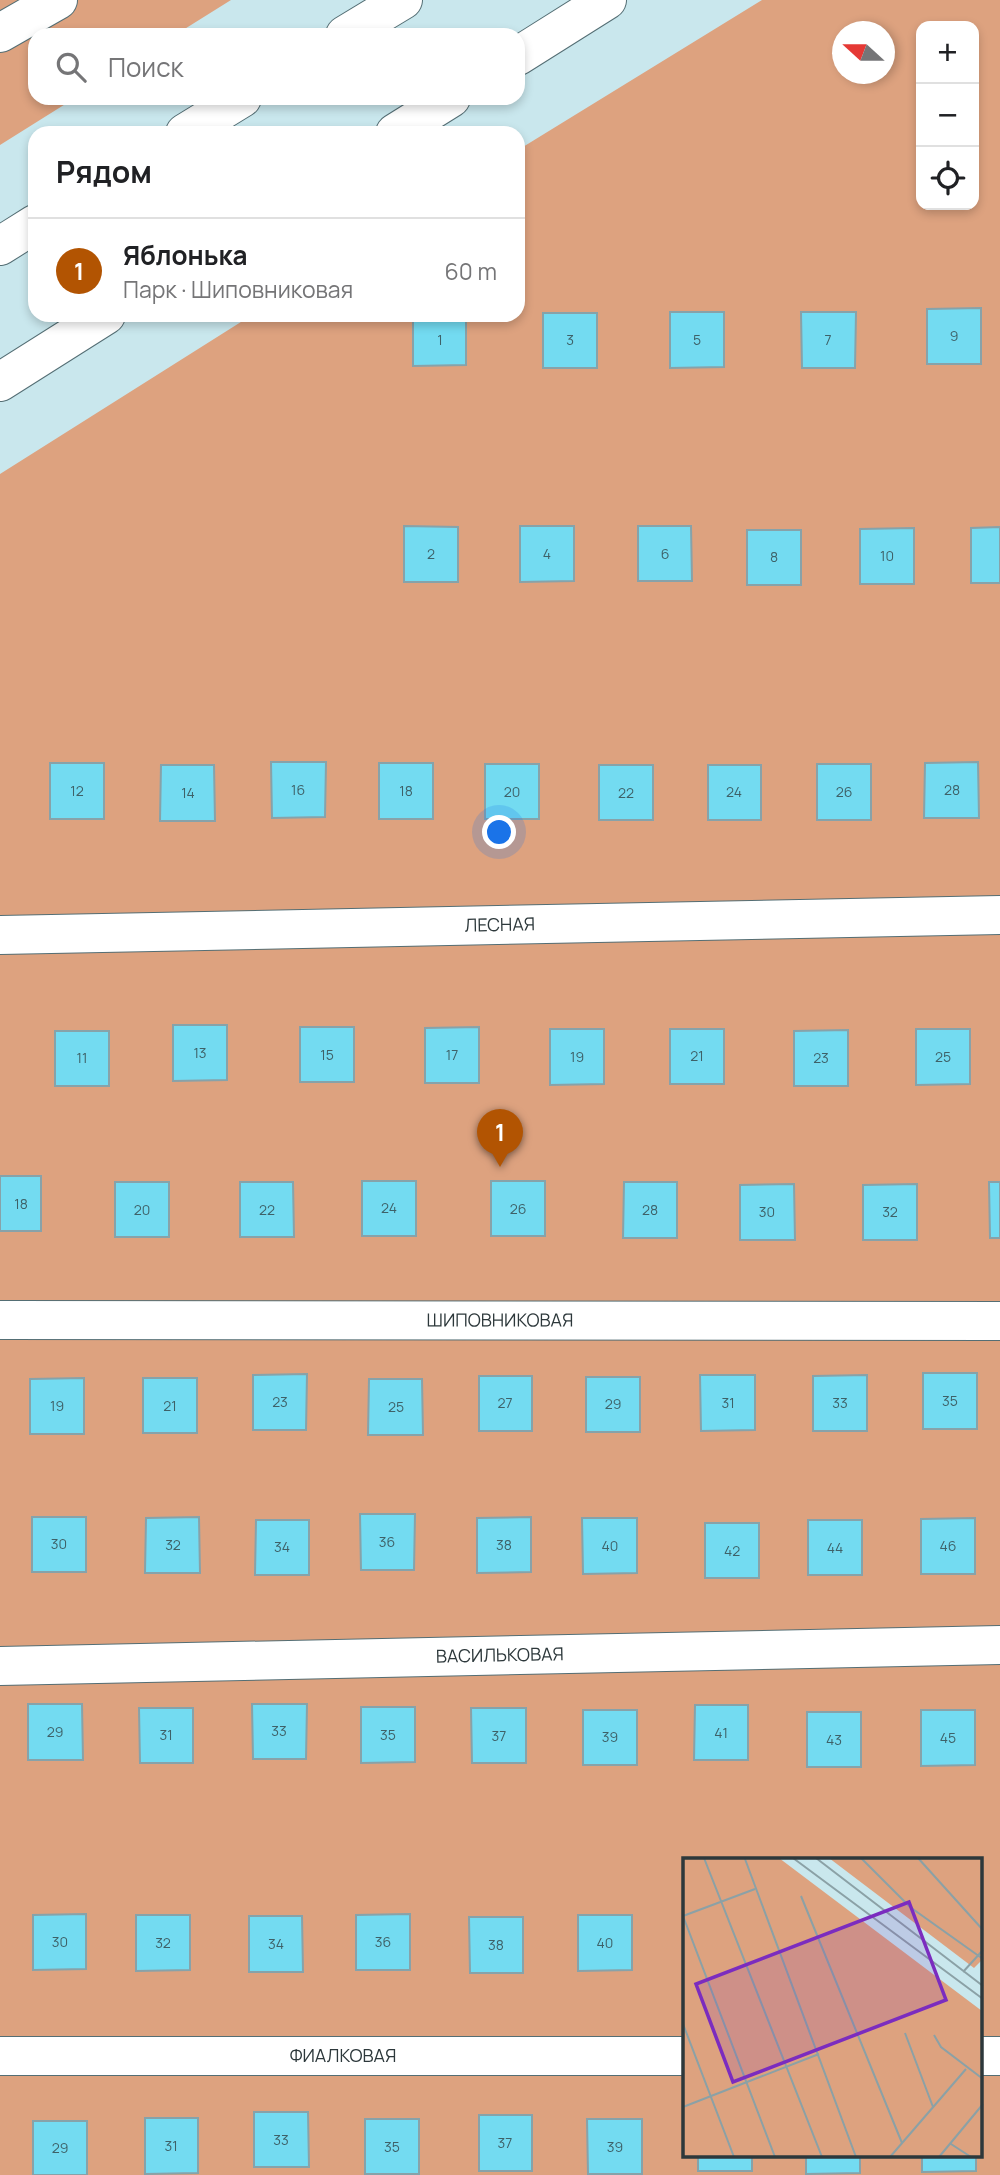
<!DOCTYPE html>
<html lang="ru">
<meta charset="utf-8">
<style>
:root{--surface:#fff;--page:#f6f6f6;--text:#202124;--muted:#757577;--line:#e0e0e0;--accent:#b25402}
body{margin:0;font-family:Manrope,sans-serif;background:var(--page);color:var(--text)}
.controls{position:absolute;right:21px;top:21px;display:grid;overflow:hidden;border-radius:14px;box-shadow:0 4px 10px #0003}
.controls button{width:63px;height:63px;display:grid;place-items:center;padding:0;border:0;border-bottom:2px solid var(--line);background:var(--surface);color:var(--text);font:35px sans-serif}
.compass{position:absolute;left:832px;top:21px;width:63px;height:63px;border-radius:50%;background:var(--surface);box-shadow:0 4px 10px #0003;rotate:291deg}
.you{position:absolute;left:500px;top:833px;width:24px;height:24px;margin:-18px;border:5px solid #fff;border-radius:50%;background:#1a73e8;box-shadow:0 0 0 10px #1a73e833}
.badge{display:grid;place-items:center;width:46px;height:46px;border-radius:50%;background:var(--accent);color:#fff;font-size:23px;font-weight:700}
.pin{position:absolute;translate:-50% -58px;filter:drop-shadow(0 2px 4px #0008)}
.pin::after{content:'';position:absolute;top:37px;width:24px;height:21px;background:inherit;clip-path:polygon(0 0,100% 0,50% 100%)}
.list{margin:0;padding:0;list-style:none}
h2{display:flex;justify-content:space-between;align-items:center;height:91px;margin:0;padding:0 28px;font-size:30px}
h2 small{font-size:23px;font-weight:400;color:var(--muted)}
.list li{display:grid;grid-template-columns:46px 1fr auto;gap:21px;align-items:center;box-sizing:border-box;height:105px;padding:0 28px;border-top:2px solid var(--line)}
.list b{display:block;font-size:26px;white-space:nowrap}
.list p{margin:0;font-size:23px;white-space:nowrap;color:var(--muted)}
.list em{font-size:23px;font-style:normal;color:var(--muted)}
.icon{flex:none;width:38px;height:38px;fill:none;stroke:currentColor;stroke-width:2;stroke-linecap:round;stroke-linejoin:round}
.map{position:relative;flex:none;width:1000px;height:2175px;overflow:hidden}
.search{position:absolute;background:var(--surface);box-shadow:0 4px 10px #0003;left:28px;top:28px;width:497px;height:77px;display:flex;align-items:center;gap:18px;box-sizing:border-box;padding:0 24px;border-radius:21px;color:var(--muted);font-size:26px}
.panel{position:absolute;background:var(--surface);box-shadow:0 4px 10px #0003;left:28px;top:126px;width:497px;height:196px;border-radius:21px}
.map>svg:first-child{display:block}
.green{fill:#dda27f;fill-rule:evenodd}
.building{fill:#73dbf1;stroke:#87a2a9;stroke-width:2}
.lines{fill:none;stroke-linecap:round;stroke-linejoin:round}
.minor-casing{stroke:#546e74;stroke-width:40}
.secondary-casing{stroke:#546e74;stroke-width:40}
.minor{stroke:#fff;stroke-width:38}
.secondary{stroke:#fff;stroke-width:38}
.labels{text-anchor:middle;stroke-width:7;stroke-linejoin:round;paint-order:stroke}
.number-label{font-size:14px;fill:#3e6168}
.street-label{font-size:18px;fill:#2d383b;stroke:#fff}
.inset-road{fill:none;stroke:#8ba1a6;stroke-width:2}
.view{fill:#7b2cbf;fill-opacity:0.15;stroke:#7b2cbf;stroke-width:3.5}
.inset-edge{fill:none;stroke:#2d383b;stroke-width:3.5}
</style>
<div class="map">
<svg width="1000" height="2175" viewBox="0 0 1000 2175">
<rect width="100%" height="100%" fill="#c9e7ed"/>
<path class="green" d="M0 0H231L175 35H35V98H75L0 145Z
M762 0H1000V2175H0V474L252 315H518V150ZM921 26H974V205H921ZM842 32H884V74H842ZM685 1860H981V2156H685Z"/>
<path class="building" d="M981 308V364H927V309Z
M670 312H724V367L670 368Z
M801 312H856L855 368H802Z
M543 313H597V368H543Z
M413 315H466V365L413 366Z
M404 526 458 527V582H404Z
M520 526H574V581L520 582Z
M638 526H691L692 581H638Z
M1000 527V583H971V528Z
M914 528V584H860V529Z
M747 530H801V585H747Z
M271 762H326L325 817 272 818Z
M978 762 979 818H924L925 763Z
M50 763H104V819H50Z
M379 763H433V819H379Z
M485 764H539V819H485Z
M817 764H871V820H817Z
M161 765H214L215 821H160Z
M599 765H653V820H599Z
M708 765H761V820H708Z
M173 1025H227V1080L173 1081Z
M300 1027H354V1082H300Z
M479 1027V1083H425V1028Z
M550 1029H604V1084L550 1085Z
M670 1029H724V1084H670Z
M916 1029H970V1084L916 1085Z
M848 1030V1086H794V1031Z
M55 1031H109V1086H55Z
M0 1176H41V1231H0Z
M362 1181H416V1236H362Z
M491 1181H545V1236H491Z
M115 1182H169V1237H115Z
M240 1182H293L294 1237H240Z
M624 1182H677V1238H623Z
M989 1182H1000V1238H990Z
M794 1184 795 1240H740V1185Z
M917 1184V1240H863V1185Z
M923 1373H977V1429H923Z
M307 1374 306 1430H253V1375Z
M700 1375H755V1430L701 1431Z
M867 1375V1431H813V1376Z
M479 1376H532V1431H479Z
M586 1377H640V1432H586Z
M84 1378V1434H30V1379Z
M143 1378H197V1433H143Z
M369 1379H422L423 1435H368Z
M360 1514H415L414 1570H361Z
M32 1517H86V1572H32Z
M199 1517 200 1573H145L146 1518Z
M531 1517V1572L477 1573V1518Z
M582 1518H637V1573L583 1574Z
M975 1518V1574H921V1519Z
M256 1520H309V1575H255Z
M808 1520H862V1575H808Z
M705 1523H759V1578H705Z
M28 1704H82L83 1760H28Z
M252 1704H307L306 1759H253Z
M695 1705H748V1760H694Z
M361 1707H415V1762L361 1763Z
M139 1708H193V1763H140Z
M471 1708H526V1763H472Z
M583 1710H637V1765H583Z
M921 1710H975V1765L921 1766Z
M807 1712H861V1767H807Z
M86 1914V1969L33 1970V1915Z
M410 1914V1970H356V1915Z
M136 1915H190V1970L136 1971Z
M578 1915H632V1970L578 1971Z
M249 1916H302L303 1972H249Z
M469 1917H523V1973H470Z
M254 2112H308L309 2167H254Z
M479 2115H532V2171H479Z
M145 2118H198V2173L145 2174Z
M365 2119H419V2174H365Z
M587 2119H642V2174H588Z
M33 2121H87V2175H33Z
M698 2156H752V2171H698Z
M806 2156H860V2173L806 2174Z
M922 2156H976V2171L922 2172Z"/>
<g class="lines">
<defs>
<g id="minor">
<path d="M0 33 58 0"/>
<path id="s1" d="M0 935 1000 915"/>
<path id="s2" d="M0 1320 1000 1321"/>
<path id="s3" d="M0 1666 1000 1645"/>
<path id="s4" d="M0 2056H685"/>
<path d="M981 2056H1000"/>
</g>
<path id="secondary" d="M345 35 403 0
M518 56 607 0
M185 133 242 98
M395 133 451 98
M0 246 35 224
M0 382 106 315"/>
</defs>
<use href="#minor" class="minor-casing"/>
<use href="#secondary" class="secondary-casing"/>
<use href="#minor" class="minor"/>
<use href="#secondary" class="secondary"/>
</g>
<g class="labels">
<g class="number-label">
<text x="954" y="341">9</text>
<text x="440" y="345">1</text>
<text x="570" y="345">3</text>
<text x="697" y="345">5</text>
<text x="828" y="345">7</text>
<text x="431" y="559">2</text>
<text x="547" y="559">4</text>
<text x="665" y="559">6</text>
<text x="887" y="561">10</text>
<text x="774" y="562">8</text>
<text x="298" y="795">16</text>
<text x="952" y="795">28</text>
<text x="77" y="796">12</text>
<text x="406" y="796">18</text>
<text x="512" y="797">20</text>
<text x="734" y="797">24</text>
<text x="844" y="797">26</text>
<text x="188" y="798">14</text>
<text x="626" y="798">22</text>
<text x="200" y="1058">13</text>
<text x="327" y="1060">15</text>
<text x="452" y="1060">17</text>
<text x="697" y="1061">21</text>
<text x="577" y="1062">19</text>
<text x="943" y="1062">25</text>
<text x="82" y="1063">11</text>
<text x="821" y="1063">23</text>
<text x="21" y="1209">18</text>
<text x="389" y="1213">24</text>
<text x="518" y="1214">26</text>
<text x="142" y="1215">20</text>
<text x="267" y="1215">22</text>
<text x="650" y="1215">28</text>
<text x="767" y="1217">30</text>
<text x="890" y="1217">32</text>
<text x="950" y="1406">35</text>
<text x="280" y="1407">23</text>
<text x="505" y="1408">27</text>
<text x="728" y="1408">31</text>
<text x="840" y="1408">33</text>
<text x="613" y="1409">29</text>
<text x="57" y="1411">19</text>
<text x="170" y="1411">21</text>
<text x="396" y="1412">25</text>
<text x="387" y="1547">36</text>
<text x="59" y="1549">30</text>
<text x="173" y="1550">32</text>
<text x="504" y="1550">38</text>
<text x="610" y="1551">40</text>
<text x="948" y="1551">46</text>
<text x="282" y="1552">34</text>
<text x="835" y="1553">44</text>
<text x="732" y="1556">42</text>
<text x="279" y="1736">33</text>
<text x="55" y="1737">29</text>
<text x="721" y="1738">41</text>
<text x="166" y="1740">31</text>
<text x="388" y="1740">35</text>
<text x="499" y="1741">37</text>
<text x="610" y="1742">39</text>
<text x="948" y="1743">45</text>
<text x="834" y="1745">43</text>
<text x="60" y="1947">30</text>
<text x="383" y="1947">36</text>
<text x="163" y="1948">32</text>
<text x="605" y="1948">40</text>
<text x="276" y="1949">34</text>
<text x="496" y="1950">38</text>
<text x="281" y="2145">33</text>
<text x="505" y="2148">37</text>
<text x="171" y="2151">31</text>
<text x="392" y="2152">35</text>
<text x="615" y="2152">39</text>
<text x="60" y="2153">29</text>
</g>
<g class="street-label">
<text dy="6" stroke="none"><textPath href="#s1" startOffset="500">ЛЕСНАЯ</textPath></text>
<text dy="6" stroke="none"><textPath href="#s2" startOffset="500">ШИПОВНИКОВАЯ</textPath></text>
<text dy="6" stroke="none"><textPath href="#s3" startOffset="500">ВАСИЛЬКОВАЯ</textPath></text>
<text dy="6" stroke="none"><textPath href="#s4" startOffset="343">ФИАЛКОВАЯ</textPath></text>
</g>
</g>
<g transform="translate(683 1858)">
<rect width="299" height="299" fill="#c9e7ed"/>
<path d="M0 0H96L299 153V299H0ZM146 0H299V102L291 110Z" fill="#dda27f"/>
<path class="inset-road" d="M21 0 139 299M110 0 300 141M133 0 300 128M178 0 227 49 300 101M235 0 300 72M62 1 173 299M118 38 219 285M0 58 92 299M0 58 72 31M280 114 300 92M0 166 51 299M222 175 250 249M251 177 258 189 300 221M0 249 136 196M268 286 288 299M207 299 283 211M256 299 300 246"/>
<path class="view" d="M226 44 263 142 50 224 13 126Z"/>
<rect width="299" height="299" class="inset-edge"/>
</g>
</svg>
<div class="controls">
<button>+</button>
<button>−</button>
<button><svg class="icon" aria-label="locate" viewBox="0 0 24 24"><circle cx="12" cy="12" r="6"/><path d="M12 2v4M12 18v4M2 12h4M18 12h4"/></svg></button>
</div>
<svg class="compass" viewBox="-18 -18 36 36"><path d="M0-13l5 13h-10z" fill="#e53935"/><path d="M0 13l5-13h-10z" fill="#757577"/></svg>
<div class="you"></div>
<div class="pin badge" style="left:500px;top:1167px">1</div>
<div class="search"><svg class="icon" aria-label="search" viewBox="0 0 24 24"><circle cx="10" cy="10" r="6"/><path d="M15 15l6 6"/></svg>Поиск</div>
<section class="panel">
<h2>Рядом<small></small></h2>
<ul class="list">
<li><span class="badge">1</span><div><b>Яблонька</b><p>Парк · Шиповниковая</p></div><em>60 m</em></li>
</ul>
</section>
</div>
